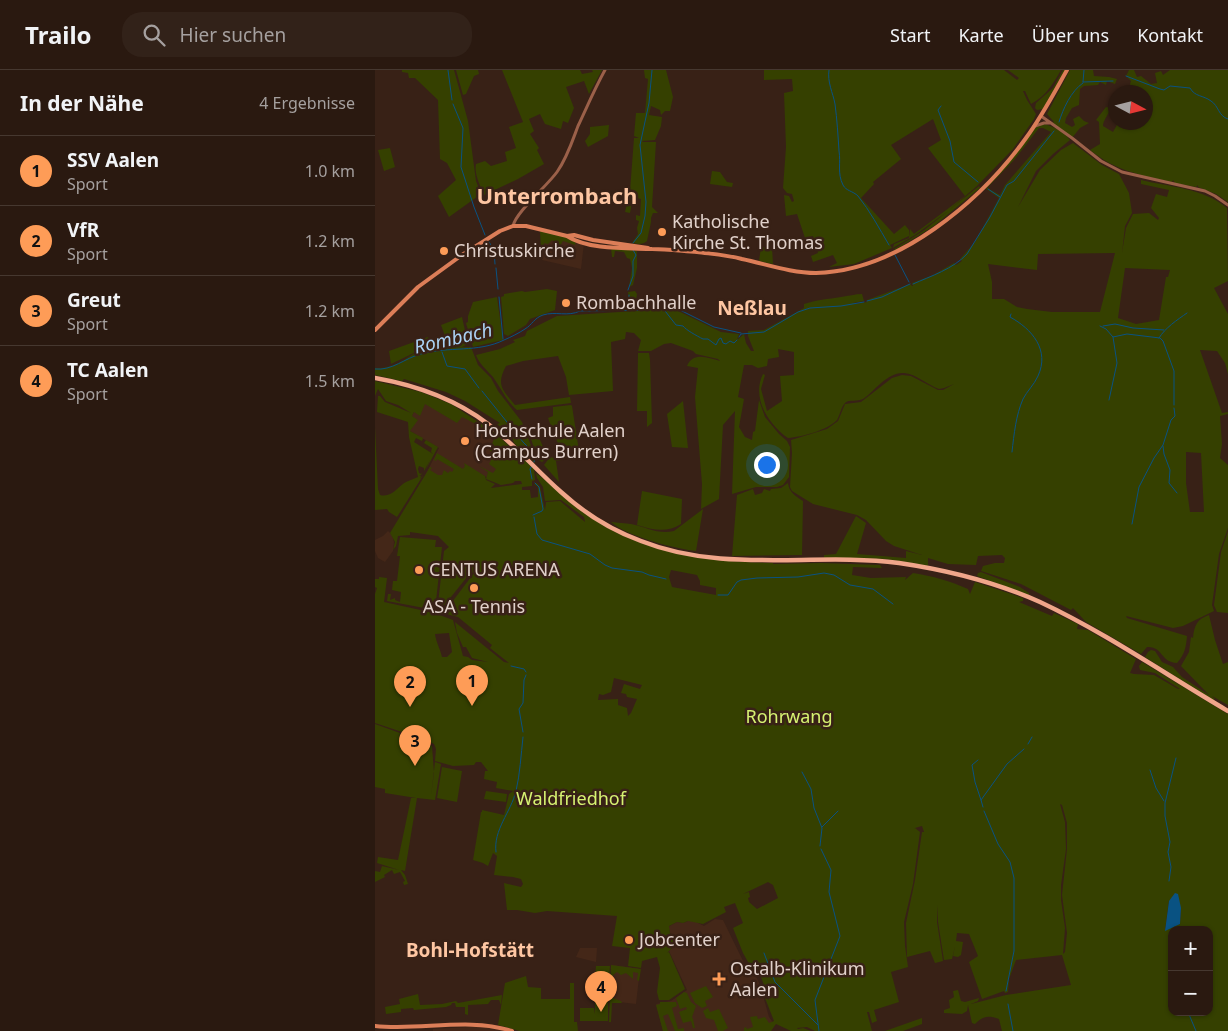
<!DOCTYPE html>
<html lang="de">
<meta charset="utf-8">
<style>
:root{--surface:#2a1910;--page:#322219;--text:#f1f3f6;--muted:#a5a09f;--line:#463830;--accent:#fe9c57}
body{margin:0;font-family:"Noto Sans",sans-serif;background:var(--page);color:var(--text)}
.controls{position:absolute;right:15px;bottom:15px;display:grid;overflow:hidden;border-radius:10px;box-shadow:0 1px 4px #0004}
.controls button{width:45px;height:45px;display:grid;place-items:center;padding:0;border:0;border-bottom:1px solid var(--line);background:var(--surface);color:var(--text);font:25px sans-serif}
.compass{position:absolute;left:733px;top:15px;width:45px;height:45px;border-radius:50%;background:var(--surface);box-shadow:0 1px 4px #0004;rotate:97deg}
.you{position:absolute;left:391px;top:394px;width:18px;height:18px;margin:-12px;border:4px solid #fff;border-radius:50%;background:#1a73e8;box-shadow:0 0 0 8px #1a73e833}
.badge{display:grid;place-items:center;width:32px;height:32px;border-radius:50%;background:var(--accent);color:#111;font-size:16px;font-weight:700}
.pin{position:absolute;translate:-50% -41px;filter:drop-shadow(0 1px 2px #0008)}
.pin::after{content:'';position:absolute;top:26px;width:18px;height:15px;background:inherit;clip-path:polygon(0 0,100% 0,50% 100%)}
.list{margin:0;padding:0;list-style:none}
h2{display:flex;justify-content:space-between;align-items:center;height:65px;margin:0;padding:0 20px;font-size:21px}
h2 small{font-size:16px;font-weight:400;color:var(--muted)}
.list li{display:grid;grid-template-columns:32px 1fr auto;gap:15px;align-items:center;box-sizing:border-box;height:70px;padding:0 20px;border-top:1px solid var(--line)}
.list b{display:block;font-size:19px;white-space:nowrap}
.list p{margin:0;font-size:16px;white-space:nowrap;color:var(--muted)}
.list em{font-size:16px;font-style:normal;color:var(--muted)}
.icon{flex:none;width:28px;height:28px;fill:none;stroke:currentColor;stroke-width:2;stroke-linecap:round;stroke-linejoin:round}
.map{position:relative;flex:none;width:853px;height:961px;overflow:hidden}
header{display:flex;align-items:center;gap:30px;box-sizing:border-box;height:70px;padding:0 25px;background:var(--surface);border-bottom:1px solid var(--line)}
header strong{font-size:24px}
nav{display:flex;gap:28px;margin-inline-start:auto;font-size:18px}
.search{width:350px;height:45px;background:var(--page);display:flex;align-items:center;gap:12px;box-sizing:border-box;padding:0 18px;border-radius:20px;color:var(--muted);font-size:19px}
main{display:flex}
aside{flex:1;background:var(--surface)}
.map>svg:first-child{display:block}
.built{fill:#442718}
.green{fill:#354000;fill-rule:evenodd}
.water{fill:#095282}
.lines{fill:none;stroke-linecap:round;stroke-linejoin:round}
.stream{stroke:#095282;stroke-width:1}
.tertiary{stroke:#9b6049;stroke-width:3}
.secondary{stroke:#dc7e58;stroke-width:4}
.primary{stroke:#f0a68a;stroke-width:4.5}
.poi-dot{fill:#fe9c57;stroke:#382116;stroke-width:2}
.labels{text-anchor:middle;stroke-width:5;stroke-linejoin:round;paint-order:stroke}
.poi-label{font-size:18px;fill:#e1d1ca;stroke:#382116;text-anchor:start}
.park-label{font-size:18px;fill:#d6f271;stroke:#382116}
.neighbourhood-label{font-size:19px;font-weight:bold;fill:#fec6a2;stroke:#382116}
.water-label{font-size:19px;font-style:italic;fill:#aad1f3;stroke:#382116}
.district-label{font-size:22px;font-weight:bold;fill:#fec6a2;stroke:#382116}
</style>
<header>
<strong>Trailo</strong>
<div class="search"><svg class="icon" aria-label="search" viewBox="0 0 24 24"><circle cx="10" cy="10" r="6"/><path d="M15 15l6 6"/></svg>Hier suchen</div>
<nav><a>Start</a><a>Karte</a><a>Über uns</a><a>Kontakt</a></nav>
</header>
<main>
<aside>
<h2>In der Nähe<small>4 Ergebnisse</small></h2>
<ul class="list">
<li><span class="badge">1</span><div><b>SSV Aalen</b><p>Sport</p></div><em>1.0 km</em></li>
<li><span class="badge">2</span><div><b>VfR</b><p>Sport</p></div><em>1.2 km</em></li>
<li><span class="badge">3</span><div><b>Greut</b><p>Sport</p></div><em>1.2 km</em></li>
<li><span class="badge">4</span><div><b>TC Aalen</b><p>Sport</p></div><em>1.5 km</em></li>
</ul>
</aside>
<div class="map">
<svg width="853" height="961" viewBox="0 0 853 961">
<rect width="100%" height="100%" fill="#382116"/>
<path class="built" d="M166 161 209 173 206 199 167 190Z
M48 327 69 333 120 363 138 413 126 415 95 398 73 406H50L64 378 35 361 33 352Z
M13 461 17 465 19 472 18 481 10 492 3 488 0 481V470L8 466Z
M340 849 348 850 370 895 379 902 385 915 394 947 399 954 393 961H288L281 934 296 931 312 920 294 881 300 875 293 857 302 852 308 853 313 851H319L329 856Z
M205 878H222L221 892 201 887Z
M237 895 265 899 261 934 235 931Z
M112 956 137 961H58V959Z"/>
<path class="green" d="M27 0H79L93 51 101 111 106 124 74 147 63 126 81 110 72 93 65 89 63 30 40 8H34L33 3 27 2Z
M81 0H103L104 4 99 6 91 24 88 25Z
M127 0H205L207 4 218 2 217 0H227L214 24 209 11 191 17 199 38 193 53 188 51 186 59 170 54 165 44 154 49 159 61 155 64 164 78 162 80 169 94 143 109 109 125C105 115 99 104 101 94L110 91 116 96 132 91 130 82 141 78 134 57 148 52Z
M269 0H291L298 27 295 41H290L286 45 285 40 276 36 274 45 287 47 286 56 280 70 267 71 268 72H281L277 137 283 143H278L276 148V152L272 171C267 175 263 174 257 173L263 164 262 158 264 151 261 150V145L265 146 266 129 258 127 255 143 250 142 255 121 259 68H264L259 66 261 43H270L273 9 270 8Z
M389 0H629L642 10 644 8 633 0H686C678 14 671 26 656 34L650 21H648L652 30 661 44 659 49 638 79 602 116 574 140 604 116 605 118 559 156 520 180 519 179 548 161 573 141 540 165 518 178 519 174 534 168 535 159 539 164 590 126 553 78 566 70 558 49 516 75 526 89 498 112 499 114 486 128 519 164 530 155 534 160V166L515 175 517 178 479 194 454 197 462 193 458 185 438 192 436 186 443 183 438 166 430 168 422 144 411 146 409 125 414 126 417 132 419 131 417 124 412 123 408 118 411 77 409 23 418 21 417 9 389 10Z
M688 0H690L668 39 662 40 660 38 661 33 678 18Z
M695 0H718L719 6 734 7 742 9 740 14 732 11 731 15 725 12 723 15 709 16 705 19 704 35 697 38 691 48 690 53 697 57 700 55 698 49 704 46 709 51 714 53 705 58 697 68 676 53 679 52 672 44Z
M754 0H759L762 7 766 6 776 14 782 13 780 3 786 1 788 5 795 0H853V132L841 124 823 117V115L821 117 800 113 798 110 797 112C765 105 741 101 715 80L725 74 724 52 721 50 731 37 736 38C734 44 728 50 728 56L738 62 743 53 770 52V22H756L759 17 756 18 755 14 756 11 751 6Z
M668 54C677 55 690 63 695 70L678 84 661 101 643 137 665 100 686 80 698 73 727 95 744 104 754 123 757 143 750 156 747 183 751 158 758 144 774 143 783 150 784 148 776 138 781 124 792 127 794 120 766 114V110C795 117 828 118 852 138L853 211 839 218 853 244V304L850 293 842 281 825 280 847 343 853 342V344L845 346 847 374 845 388 853 395V458L844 484 837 535 839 541 808 556 798 558 751 546 752 548 812 566C811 577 810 584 802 593 785 592 788 576 772 577L766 584 711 552 698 538 696 540 646 514 606 501 608 496 620 493H629L630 488 627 485 603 486 601 495 573 494 553 488V496L511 489 449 488V485L461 484 481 446 491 453 482 484 531 488V481L547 485 519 476 511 471 491 450 482 445 438 434 417 421 415 417 417 383 416 370 452 359 463 351 470 334 486 332 517 308 527 305 536 306 563 320H568L579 314 569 318 564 319C553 315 541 304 529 303 512 302 500 321 488 329 482 332 474 329 470 333 466 337 465 345 462 350 453 360 426 367 413 368 394 355 376 328 388 304L390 305 386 319 392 341 407 331 405 306 419 305V282L403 279 404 287 393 289 392 296 383 298 377 295H369L363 327 369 329 364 357 370 367 377 370 378 362 380 361 384 330 390 347 404 364 412 371 415 377 414 407 408 415 402 417H381L357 424 360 341 348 355 344 429 326 439 327 414 320 327 323 298 312 296C318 282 332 287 345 291L343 289 321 284 318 281 296 273 289 274 276 281H263L266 270 259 263 251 262 250 269 236 272 238 321 194 325 191 307 183 286 148 291 131 296C121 315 127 319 140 335L195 327 196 333 142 340C131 331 126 318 118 307 112 300 104 294 101 285L125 279 140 272 138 270 150 266 152 261 182 246 292 239 301 240 346 262 364 264 362 270 369 264 371 273 376 281H379L373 266V261L389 260 429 238V234C441 230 453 229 466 227 474 226 480 224 487 224L489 231 478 233 480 234 492 232V230L535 214 537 216H538L537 213 558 205 579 193 581 195 587 191 585 189 600 172 624 128 610 118 637 89 661 57ZM664 58H668L676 62 630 115 625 125 612 118 639 90ZM740 183 725 242H677L652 239 642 237 629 229H617V212L613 194 662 200 663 184ZM750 198 795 200 793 207H791L784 250 761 254 743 248ZM811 382 826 383 829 442H815L811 413Z
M234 55 233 66 213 77 210 71 215 64V57Z
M15 78 20 97 9 101 3 80Z
M337 101 345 102 352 112 358 113 357 117 335 114Z
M165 161 192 167 201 171 200 175 188 171 182 180 178 179 180 173 177 170 173 174 169 173 170 179 166 180Z
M386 177H397L398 194 384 191Z
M236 178 262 181V198L258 215 254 217 257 198 255 189 252 188 249 182 240 181 239 187H237Z
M172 219 182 221 180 240 155 249 151 255 133 266 129 264 126 227 129 226V224L147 221 150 222Z
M260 221 262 224 260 236 270 238 269 240H246L254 230 253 222Z
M122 227 128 270 98 277 91 253 93 252V246L98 232Z
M87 247 93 274 87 277H74L66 255Z
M46 267 47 269 53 267 58 276 52 278 96 277 103 295 116 308 123 321 147 352 158 381 160 393 139 373 137 367 122 354 125 353 90 331 71 322 29 309 27 311 0 305V298C15 300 31 289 43 281L16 294 14 281 39 272 40 269Z
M263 283H274L275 290 277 353 272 357V341H262Z
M0 311 46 322 76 334 120 363 159 399 160 410 157 411V416L147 417V420H155L156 428 163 427V417L159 414 162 413 165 417 170 440 171 432 185 431 210 452 209 447 186 430 170 431 168 417 162 408 161 403C180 417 195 434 215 447 269 484 333 492 398 493V494L446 493 505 495 507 498 478 497 477 505 496 508 531 507 530 510 538 503C558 506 575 511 593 519L595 524 600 512 648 528V531L644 532 677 546 679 543 703 554 702 559 713 560 761 589 755 603 759 604 779 605 803 619H805L780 603 765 600 764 596 767 592 853 644V961H627L624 949C613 945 608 946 600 954L597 953 593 935 592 941 587 944 569 943V940L575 938 574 930 579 927 578 921 583 920 586 931 590 932 604 928 603 931 596 934 631 925 696 915 687 885 641 890 634 909 633 922 630 923 629 921 607 929 594 892 603 886 594 864 582 863 581 871 588 872 586 885 583 887 578 886 580 876 577 889 569 890 563 852 562 835V852L568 891 560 893 555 881 532 887 531 853 540 810 547 762H549L547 756 526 762 540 758 545 762 538 814 529 852 530 876 533 897 516 902 524 932 499 940 502 951 497 953 494 942H492L497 961H440L432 957 422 958 423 959 428 958 436 961H416L401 954 396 961H369V958L371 957 372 959 378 957 375 947 382 946 383 949 390 947 394 953 399 951 390 928 394 930 385 904 373 892 368 883 358 858 368 853 360 833 349 837 351 842 328 854 313 851 308 853 302 852 294 856 295 863 300 875 292 883 294 882 310 919 294 930H284L282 922 285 898 282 887 267 891 266 898 253 896 255 878 237 876 242 846 172 841 160 843 142 840H132L129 813 146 817 148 814 146 809 138 807 119 805 122 786 118 783 113 796 108 793 98 790 106 742H107V740L129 745 134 724 138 721 121 718 122 712 109 709 110 701H113L106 692H101L99 695 78 696 60 691 61 679 59 674 46 668 47 658 43 656 39 666 0 653V524L2 518 0 517V509H4V507L12 508 9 532 59 543 78 550 88 586 93 587 97 590 113 592 97 588 91 577H88L82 563 80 552 129 592 134 593 115 578 117 575 83 547 71 544V540L99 503 96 502 64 542H62L69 481 74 477 63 466 35 462V465L23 466 21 476 18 480 20 472 15 463 55 397 57 398 55 400 63 405H67L69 400 73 403 75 401 77 402 79 399 62 389 61 391 59 390 62 383 88 399 90 396 89 393 110 406 111 410 120 414 116 418 147 414 146 411H140L138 413 126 415 111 409 113 402 104 396 118 403 121 399 114 394 117 388 121 390 124 386 114 380H116L119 375 117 374 119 369C110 359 98 352 87 347L82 353 50 334 45 346 39 342 37 346 43 350 35 361 48 368 47 371 41 368 39 372 58 384 56 382 57 378 49 373 51 370 63 377 50 401 55 390 49 401V398L44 396 43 399 44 403 46 404 48 402 46 405H44L46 406 45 409 49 404 22 447 14 442 12 439 0 440V357L3 419 5 425C17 428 22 417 31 412 35 410 39 409 43 407L34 367 33 352 2 342 3 326H5L10 332 36 343 23 335 11 331 3 319 0 326ZM296 500 322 505 325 511V515L341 518V525L297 517 294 507ZM74 563 77 582 72 587H67C65 578 61 572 60 564ZM239 608 267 615 265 619 249 614 246 623 251 624 252 627 262 629 256 643 253 646 252 638 243 635V629L223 630 224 624 228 625 236 622ZM685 734 687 735 692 753V779L687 825 692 863 690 882 688 884 690 858 686 830V815L691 779 690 752ZM393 812 398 815 403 828 382 839 374 832 373 828 375 827 374 822 368 824ZM794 831 806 838 805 854 790 860ZM797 860H834V942H797Z
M308 331 313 378 297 377 292 344Z
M196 335 197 336 204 381 193 384 187 390 181 391 184 412 169 395 175 387 179 388 187 384 173 348 178 346V337Z
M162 363 173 388 167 392 163 390 155 366Z
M413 413C414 422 420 426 428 431L427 485 357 486 362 425 378 419 380 425 387 423 389 419 395 421 396 419 406 418Z
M267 421 307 429 306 454C292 463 278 460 262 455Z
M328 439 321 481C301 479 251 466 236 452 243 453 250 453 256 454 271 457 284 465 299 461Z
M853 461V543L842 542 839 535 846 482Z
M25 467 61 470 60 477H67L60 540 12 531 13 524H16L15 530 20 528V530L25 532 26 522 17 520 18 511H22L25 486H22Z
M606 502 645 517 654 523V525L602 506 603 503Z
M834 545 840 570 848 594 853 592V635L837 626 840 629 838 630 770 587 773 582 776 580 780 581 787 592 798 597 807 607 834 625 806 596 814 582 816 567 818 568C819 556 822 549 834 545Z
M0 654 25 663 24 670 57 676 59 703 56 726 60 692 66 694 60 730 42 728 30 801 26 800 30 805 33 814 29 815 28 812 30 811 25 802 19 804 17 800 9 805 10 807 0 812V801L5 802 7 796 24 800 2 793 3 787 23 790 36 728H41L10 723V719L0 717Z
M67 697 87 701 82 732 62 728Z
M111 721 132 724 131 732 109 729Z
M236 895 266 899 264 911 262 910 263 903 258 902V909L251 903 246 905 242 902 238 905V928L246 931 247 933H237L236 952H234Z
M221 896H235L233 917H219Z
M151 906 153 917 166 918V929H195V913H199V952H202L203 961H145L123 955 130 913Z
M331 916 338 927 330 931 332 936 327 938 320 933 315 923Z
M220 919H233V951H205V938H219L220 944Z
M309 922 312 923 316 932 321 936 317 947 318 949 320 958H318L316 951 308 953 304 942 312 939 311 937 305 939 301 928Z
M43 924 45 935 67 934 81 931 83 933 127 925 126 935 124 930H116L113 934 93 935V945L90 944V937H81L80 933H77L76 935 71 937 39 940 38 938 26 939V942L11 944 10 937 25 934 24 929Z
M285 932H301L302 936 297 938 303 959 309 958V961H300L293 944 288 946 293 961H288L281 935 285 934Z
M333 938 335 942 344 939 353 958 348 961H343L339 950 331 948 328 941Z
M547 948V954L528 961H510Z"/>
<path class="water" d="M800 823 803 824 806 838 805 854 790 861 794 831Z"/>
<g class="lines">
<path class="stream" d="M73 0 77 30
M454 0C452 12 458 23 460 34 462 49 463 65 464 81 466 93 462 103 468 115 471 121 478 121 483 126 495 141 504 158 514 175
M751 6 785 19 789 20 795 16 815 18C820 27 828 25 836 31 844 36 843 46 853 49
M708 12 738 11
M708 12 709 0
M78 34 88 58 86 97 99 137 110 165
M566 36 563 40 575 71 579 92 603 112
M684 52C688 39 696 21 708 13
M613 119 625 127
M114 172 119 180 120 194
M258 173 266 163 270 146 271 132 265 75 274 33 277 0
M520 185 534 212
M121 198 123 219
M538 214C556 206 578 199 592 184L615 147 632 115 639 111 679 61
M253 220 258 206V191L261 185 258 180
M124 227 128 269
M492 231 507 227 535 214
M287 237 303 239 339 257 366 263
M247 240 254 230V225
M636 244 635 247C657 259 675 280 663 306 659 315 652 321 648 329 641 345 639 364 637 382
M725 256 731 259 738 267 752 264 785 268 788 271 799 301V335
M728 256 740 254 758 258 789 260
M364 267 366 264 389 262 423 242 435 238 466 236 489 232
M784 268C790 258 802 250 812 243
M67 282 72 296 90 299 104 318
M0 299C17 301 30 288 46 284 74 276 103 283 129 270 136 267 144 263 150 259 157 255 159 248 168 245 180 241 193 247 205 241L269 240 287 237 301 255 308 256C311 260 322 266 328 269H333L341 275 344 269 346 268 348 273 351 274 355 271 359 273 362 270
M107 321 148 372 157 381 160 388 159 392
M734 330 742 293 738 267
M788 376 789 384 795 400 794 413 802 423
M157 396 155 399 157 409
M158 445 167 441 168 439 164 417 160 413
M159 447 162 464 167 470 215 484 230 495 237 498 267 502 274 505 291 509
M757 454 764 417 779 388 788 375 796 350 800 346 799 338
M343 525H353L362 512 366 510 382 508 423 507 449 503 459 505 475 515 498 519 518 534
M136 596 149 599 151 602
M148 662 144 639 148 633 149 610 151 605
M653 674 657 667
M603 690 597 695 600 712 606 730
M775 700 781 718 789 731
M427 702 436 719 439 738 447 758 445 776
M608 737 606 730 632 694 649 679
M609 741 623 774 635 792 639 808V881L631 921
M447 757 463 741
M121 782C118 760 136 742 141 721 145 704 146 685 148 667
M794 811 796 797 793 782 795 772 790 746V733L801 688
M389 883 400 912 443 955
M633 934 638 961
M813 942 821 961
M444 961 440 930 465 866 454 822 456 800 446 779"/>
<path class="tertiary" d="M666 46 697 68 726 91 747 102 830 121 840 126 853 135
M660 56 669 53H675
M138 156C141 142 172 116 182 102 192 88 197 72 203 56 212 37 220 18 230 0"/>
<path class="secondary" d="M192 166C213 180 252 178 277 179 292 179 307 181 322 182 337 184 352 185 367 189 391 194 416 203 441 203 523 201 605 132 651 68 667 46 679 23 692 0
M0 260 43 217 87 185 125 161 138 156H151L192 166 199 165 218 170 273 178
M0 956C45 961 93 947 137 961"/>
<path class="primary" d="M0 308C40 315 80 329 113 354 139 374 161 400 186 422 209 443 236 460 266 471 349 504 438 482 524 493 572 500 620 512 665 532 731 563 790 604 853 641"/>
</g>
<g class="poi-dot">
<circle cx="287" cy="162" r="5"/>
<circle cx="69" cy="181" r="5"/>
<circle cx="191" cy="233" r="5"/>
<circle cx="90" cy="371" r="5"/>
<circle cx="44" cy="500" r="5"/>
<circle cx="99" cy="518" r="5"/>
<circle cx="254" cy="870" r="5"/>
<path d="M341.5 901.5h5v5h5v5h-5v5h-5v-5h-5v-5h5z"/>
</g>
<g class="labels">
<g class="poi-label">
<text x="297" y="158">Katholische<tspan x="297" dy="21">Kirche St. Thomas</tspan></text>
<text x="79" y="187">Christuskirche</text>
<text x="201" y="239">Rombachhalle</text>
<text x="100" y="367">Hochschule Aalen<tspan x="100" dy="21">(Campus Burren)</tspan></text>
<text x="54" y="506">CENTUS ARENA</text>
<text x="99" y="543" text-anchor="middle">ASA - Tennis</text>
<text x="264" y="876">Jobcenter</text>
<text x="355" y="905">Ostalb-Klinikum<tspan x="355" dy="21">Aalen</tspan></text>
</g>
<g class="park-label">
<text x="414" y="653">Rohrwang</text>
<text x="196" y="735">Waldfriedhof</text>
</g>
<g class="neighbourhood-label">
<text x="377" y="245">Neßlau</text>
<text x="95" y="887">Bohl-Hofstätt</text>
</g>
<g class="water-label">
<text transform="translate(78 268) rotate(-13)" y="7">Rombach</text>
</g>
<g class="district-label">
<text x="182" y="134">Unterrombach</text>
</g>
</g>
</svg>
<div class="controls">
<button>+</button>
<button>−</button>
</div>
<svg class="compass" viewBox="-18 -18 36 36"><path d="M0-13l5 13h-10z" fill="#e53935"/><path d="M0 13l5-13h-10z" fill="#a5a09f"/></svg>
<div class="you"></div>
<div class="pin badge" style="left:97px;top:636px">1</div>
<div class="pin badge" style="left:35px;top:637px">2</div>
<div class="pin badge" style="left:40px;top:696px">3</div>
<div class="pin badge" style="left:226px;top:942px">4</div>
</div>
</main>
